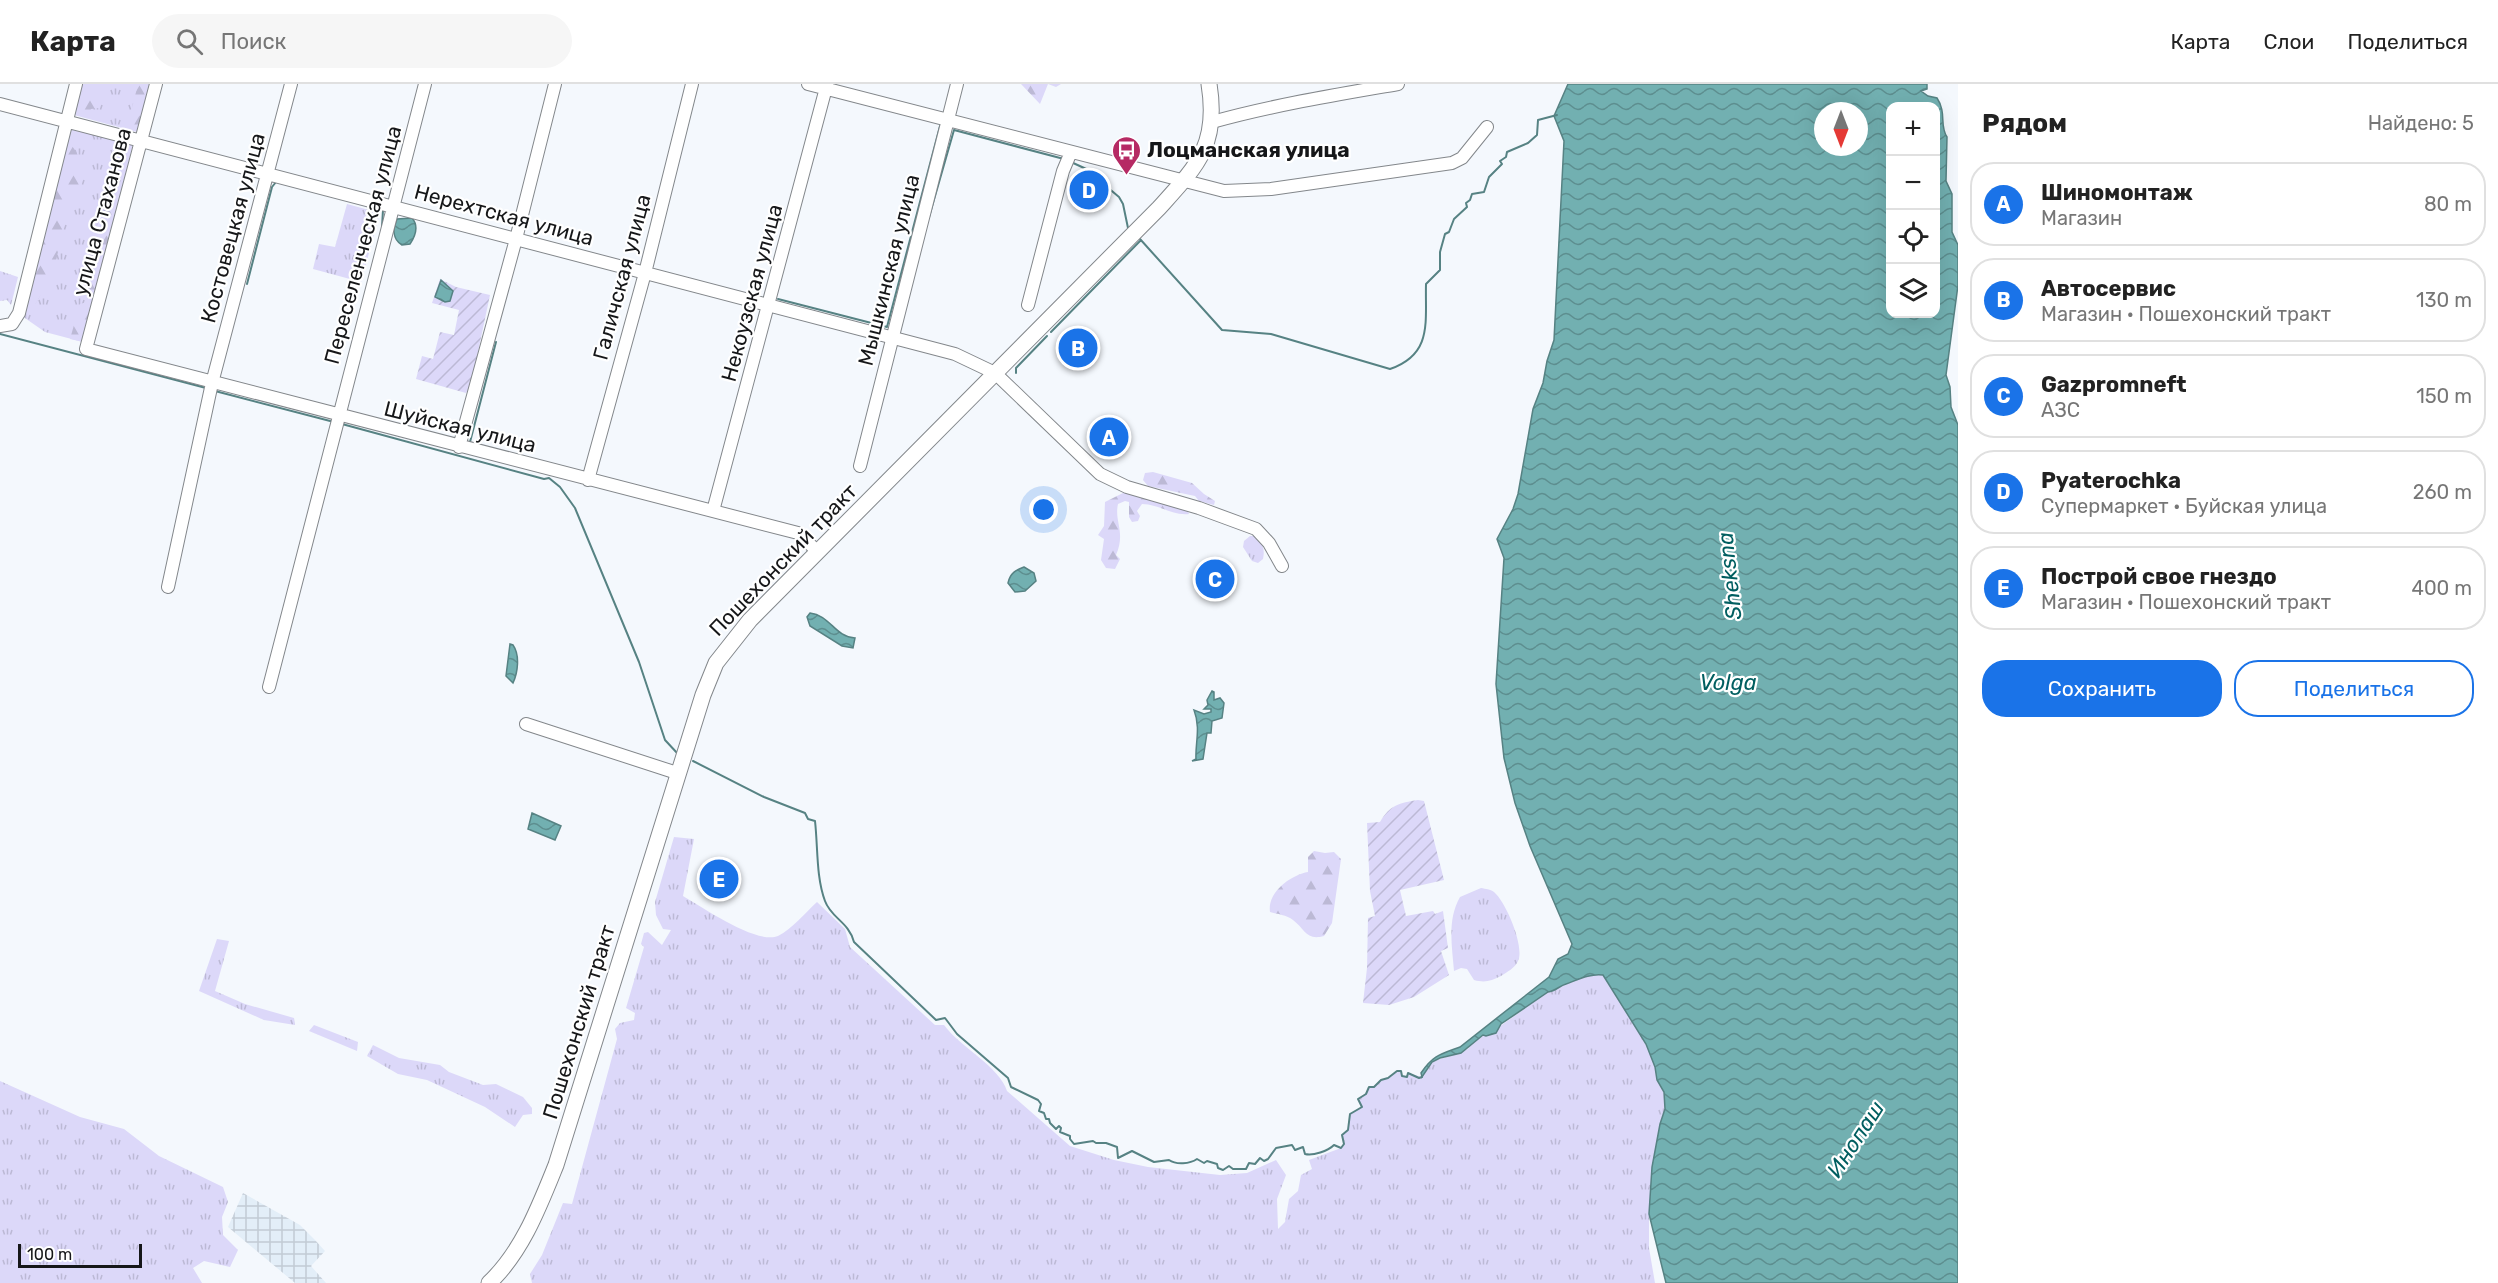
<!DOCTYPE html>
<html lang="ru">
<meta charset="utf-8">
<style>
:root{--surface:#fff;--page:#f6f6f6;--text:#222;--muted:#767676;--line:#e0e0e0;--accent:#1a73e8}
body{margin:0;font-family:Rubik,sans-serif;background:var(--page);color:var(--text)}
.controls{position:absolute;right:18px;top:18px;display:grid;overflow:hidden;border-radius:12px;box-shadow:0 6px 24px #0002}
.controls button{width:54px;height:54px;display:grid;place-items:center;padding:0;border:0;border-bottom:2px solid var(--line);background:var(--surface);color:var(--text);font:30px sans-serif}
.compass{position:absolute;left:1814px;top:18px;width:54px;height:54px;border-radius:50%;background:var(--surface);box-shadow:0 6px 24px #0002;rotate:180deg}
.scale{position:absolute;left:18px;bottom:15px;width:124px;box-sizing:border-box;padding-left:6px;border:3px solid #161719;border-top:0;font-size:16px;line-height:21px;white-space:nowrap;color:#161719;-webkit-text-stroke:4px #fff;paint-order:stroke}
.you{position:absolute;left:1044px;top:426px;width:21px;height:21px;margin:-15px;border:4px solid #fff;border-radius:50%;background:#1a73e8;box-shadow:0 0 0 9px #1a73e833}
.badge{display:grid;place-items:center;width:39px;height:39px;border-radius:50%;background:var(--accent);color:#fff;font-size:20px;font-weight:700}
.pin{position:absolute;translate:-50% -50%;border:3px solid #fff;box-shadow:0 2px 6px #0006}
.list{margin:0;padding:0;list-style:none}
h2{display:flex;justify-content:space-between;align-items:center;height:78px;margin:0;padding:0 24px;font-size:26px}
h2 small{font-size:20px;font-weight:400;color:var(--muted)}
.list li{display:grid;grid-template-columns:39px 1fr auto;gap:18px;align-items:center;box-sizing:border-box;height:84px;margin:0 12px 12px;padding:0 12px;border:2px solid var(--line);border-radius:24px}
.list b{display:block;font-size:22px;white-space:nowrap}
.list p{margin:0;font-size:20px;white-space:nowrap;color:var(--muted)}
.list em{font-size:20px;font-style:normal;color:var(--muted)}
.actions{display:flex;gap:12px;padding:18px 24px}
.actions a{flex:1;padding:14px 0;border:2px solid var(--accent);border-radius:24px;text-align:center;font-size:21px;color:var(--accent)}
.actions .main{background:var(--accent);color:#fff}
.icon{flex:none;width:33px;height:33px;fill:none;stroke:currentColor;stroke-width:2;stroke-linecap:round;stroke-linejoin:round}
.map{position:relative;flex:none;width:1958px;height:1199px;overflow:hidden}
header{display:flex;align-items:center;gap:36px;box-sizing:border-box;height:84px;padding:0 30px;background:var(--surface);border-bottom:2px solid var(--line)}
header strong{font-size:28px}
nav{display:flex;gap:33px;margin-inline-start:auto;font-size:21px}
.search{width:420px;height:54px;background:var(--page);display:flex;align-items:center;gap:15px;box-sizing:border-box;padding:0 21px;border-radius:33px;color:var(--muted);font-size:22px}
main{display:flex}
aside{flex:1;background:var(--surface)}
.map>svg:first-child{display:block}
.industrial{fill:url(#industrial-grid)}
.grass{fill:url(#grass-tufts)}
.forest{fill:url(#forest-firs)}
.garden{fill:url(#garden-furrows)}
.water{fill:url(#water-waves);stroke:#568283;stroke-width:1.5;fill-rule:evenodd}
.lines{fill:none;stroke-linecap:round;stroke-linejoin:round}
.stream{stroke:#568283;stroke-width:2}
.minor-casing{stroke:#83878b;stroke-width:14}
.major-casing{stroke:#83878b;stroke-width:17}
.minor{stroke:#fff;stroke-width:12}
.major{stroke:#fff;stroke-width:15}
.labels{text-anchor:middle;stroke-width:4.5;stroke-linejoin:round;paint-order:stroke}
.poi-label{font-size:21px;font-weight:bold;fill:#161719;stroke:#fff;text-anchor:start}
.street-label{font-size:21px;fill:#161719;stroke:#fff}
.water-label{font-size:22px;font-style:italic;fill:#005e60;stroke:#fff}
</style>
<header>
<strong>Карта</strong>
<div class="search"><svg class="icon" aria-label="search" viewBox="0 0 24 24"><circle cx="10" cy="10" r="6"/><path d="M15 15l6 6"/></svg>Поиск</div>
<nav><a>Карта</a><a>Слои</a><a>Поделиться</a></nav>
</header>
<main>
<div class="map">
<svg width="1958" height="1199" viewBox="0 0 1958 1199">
<defs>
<pattern id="industrial-grid" width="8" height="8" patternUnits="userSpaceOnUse" patternTransform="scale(1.5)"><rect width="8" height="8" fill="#e3eef8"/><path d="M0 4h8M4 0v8" fill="none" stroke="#c2cbd4"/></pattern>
<pattern id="grass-tufts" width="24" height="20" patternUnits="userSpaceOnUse" patternTransform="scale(1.5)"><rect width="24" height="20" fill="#dcd8f9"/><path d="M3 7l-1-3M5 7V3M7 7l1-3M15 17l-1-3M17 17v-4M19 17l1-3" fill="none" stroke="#bcb9d5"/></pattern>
<pattern id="forest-firs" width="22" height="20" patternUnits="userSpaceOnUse" patternTransform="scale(1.5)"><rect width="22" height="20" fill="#dcd8f9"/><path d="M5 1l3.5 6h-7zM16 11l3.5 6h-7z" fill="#bcb9d5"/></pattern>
<pattern id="garden-furrows" width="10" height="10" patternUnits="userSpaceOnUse" patternTransform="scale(1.5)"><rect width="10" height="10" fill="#dcd8f9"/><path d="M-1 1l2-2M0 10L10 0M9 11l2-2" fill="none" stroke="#bcb9d5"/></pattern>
<pattern id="water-waves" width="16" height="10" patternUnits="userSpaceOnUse" patternTransform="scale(1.5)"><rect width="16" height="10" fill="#72b0b1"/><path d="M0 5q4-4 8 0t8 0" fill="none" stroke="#5d8e8f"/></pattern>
</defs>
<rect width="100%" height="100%" fill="#f4f8fd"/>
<path class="industrial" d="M243 1109 300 1141 315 1156 325 1167 311 1182 326 1199H295L228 1143Z"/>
<path class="grass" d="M82 0H149L137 48 74 31Z
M72 45 133 60 83 258 45 248 22 232 69 50Z
M347 120 380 129 361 198 313 185 319 160 335 163Z
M0 187 18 193 11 221 7 216 0 217Z
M1250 452H1256C1263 460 1265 465 1263 475L1258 479 1252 477 1243 463 1244 457Z
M674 753 694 755 683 812C702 823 757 861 778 852 792 845 805 829 817 818L845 845 850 863 935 941H944C960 963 1000 983 1007 1007L1070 1062 1114 1076 1148 1083 1220 1091 1247 1089 1276 1076 1286 1091 1277 1115 1278 1145 1285 1138 1289 1115 1298 1107 1301 1091 1312 1085 1309 1076 1341 1064 1344 1060 1342 1051 1348 1046 1350 1030 1362 1023 1358 1015 1366 1010 1369 1003H1374L1381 996 1388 994 1397 987H1401L1402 992 1407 993 1408 989 1422 993 1432 978 1468 965 1472 958 1496 945 1548 908C1556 907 1559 902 1566 900 1577 896 1591 889 1603 891L1646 960 1655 983 1657 996 1664 1008 1665 1025 1660 1040 1652 1083 1649 1130V1164L1655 1199H532L530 1190 542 1171 563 1119 572 1120 617 955 615 945 620 939 634 936 635 929 626 924 644 863 641 860 644 849 648 848 662 861 671 846 663 845 656 831 655 818Z
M1481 804C1486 805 1490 805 1494 808 1506 818 1525 863 1518 877 1515 884 1507 888 1501 892 1491 897 1485 899 1474 896L1467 885 1461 884 1454 887C1452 862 1447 836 1460 813Z
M217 855 229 857 215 907 245 920 294 934 295 941 264 936 199 907Z
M314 941 358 958 357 967 309 947Z
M373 961 399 974 440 981 449 988 483 1001 496 1000 523 1013 532 1024V1030L523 1031 515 1043 485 1023 427 996 398 990 367 972Z
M0 997 80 1033 124 1045 159 1072 223 1103 228 1118 222 1133 223 1151 238 1166 230 1183 204 1177 193 1184 202 1199H0Z"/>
<path class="forest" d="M84 0H100L96 15 100 19 99 24 91 25 88 33 77 30Z
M138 0H149L138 45 128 40Z
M1021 0H1061L1056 3 1048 0 1040 20Z
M72 62C84 76 82 98 81 116L69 119 53 190 34 222 25 221 65 65Z
M107 120 118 122 95 211 85 208 82 199 102 123Z
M90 217 93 220 83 258 70 255 80 220Z
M1153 388 1192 399 1204 410 1215 417 1214 421 1199 417 1195 412 1148 402 1143 396 1145 389Z
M1125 408 1187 425 1189 430C1173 432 1158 420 1142 420L1137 427 1140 432 1138 437 1132 438 1129 433V418L1125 417 1118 420C1114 438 1126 448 1116 471L1120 475 1115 485 1106 484 1101 476 1104 455 1098 451 1104 442 1105 418Z
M1314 767 1325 769 1334 768 1341 775 1332 839 1324 852C1306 857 1305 845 1293 836 1287 831 1277 830 1270 828 1267 808 1291 791 1308 788V773Z"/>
<path class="garden" d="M440 195 456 203 490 211 471 301 466 309 416 295 422 272 433 275 440 248 454 251 459 226 432 219Z
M1418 716 1424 717 1444 796 1400 806 1406 832 1433 827 1435 830 1443 827 1448 864 1441 867 1449 891 1414 913 1389 921 1363 919 1367 884 1368 834 1375 832 1370 807 1367 739 1380 738C1390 721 1399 719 1418 716Z"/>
<path class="water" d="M1568 0H1927V5L1921 7 1928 12 1937 14C1947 29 1939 41 1947 53L1946 97 1952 110V148L1958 161V201L1946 291 1950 303 1951 323 1958 341V1199H1666L1649 1130 1652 1083 1660 1040 1665 1025 1664 1008 1657 996 1655 983 1646 960 1603 891C1591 889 1577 896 1566 900 1559 902 1556 907 1548 908L1501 940 1496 949 1486 952 1483 951 1461 969 1440 974 1432 978 1422 993 1421 989C1433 971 1441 970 1460 963L1549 893 1558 875 1568 870 1572 860 1530 762 1515 719 1504 674 1496 600 1504 474 1497 455 1513 425 1518 410 1533 325 1543 299 1547 277 1554 256 1564 57 1554 32ZM1890 22H1936V230H1890ZM1823 27H1859V63H1823Z
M412 134C419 142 416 151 410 160L402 161C392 155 393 144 397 135Z
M441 196 453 207 450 217 445 218 435 213Z
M1024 483 1034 489 1036 497 1025 507 1015 508 1008 499C1010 489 1016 486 1024 483Z
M810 529C830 531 835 553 855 554L853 564 842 562 810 542 807 533Z
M510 560 513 561C520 571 518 588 513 599L506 592Z
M1212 607 1214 608V616L1220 614 1224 619 1222 634 1212 637 1211 649H1207L1203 675 1192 677 1196 675C1195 660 1201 644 1194 626L1204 630 1211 628V625H1204L1208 621 1207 616Z
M532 729 561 742 555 756 528 745Z"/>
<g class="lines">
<path class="stream" d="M1071 78 1095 89 1100 97 1119 113 1123 120 1128 144
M929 133 954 46 1064 75
M382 143 383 126
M1140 155 1222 246 1271 250 1390 285C1433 270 1425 238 1426 200L1440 186V168L1445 150 1449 148 1454 135 1467 123 1466 119 1470 116 1472 110 1484 108 1489 93 1502 80 1500 77 1506 73 1507 68 1528 59 1537 51 1538 36 1557 31
M247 200 272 103 276 98
M778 215 887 243 940 42
M1051 248 1141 156
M0 250 206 304
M1016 289V284L1047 252
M215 307 334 338
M342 340 544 395 549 394 560 403 575 424 639 578 665 656 678 670
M470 358 496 258
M693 677 764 713 805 729 808 735 815 737C818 763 816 793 825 817 831 834 849 838 854 858L936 936 945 934 957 950 1008 994 1011 1003 1038 1016 1041 1020 1039 1027 1044 1029 1046 1035H1049L1050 1039 1056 1045 1059 1042 1061 1044 1060 1048 1070 1052V1055L1074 1060 1093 1057 1096 1059H1106L1117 1063 1118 1074 1132 1067 1154 1078 1169 1076C1176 1081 1190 1080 1197 1075L1204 1079 1207 1077 1217 1080 1218 1084 1223 1086 1229 1082 1233 1085H1246L1249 1079 1255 1080 1260 1074 1264 1077 1268 1075 1276 1064 1292 1061 1295 1066 1303 1063 1305 1070C1313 1072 1328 1067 1334 1061L1341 1064 1344 1060 1342 1051 1348 1046 1350 1030 1362 1023 1358 1015 1366 1010 1369 1003H1374L1381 996 1388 994 1397 987H1401L1402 992 1407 993 1408 989 1419 994 1422 993"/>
<defs>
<path id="minor" d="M156 0 86 265 798 449 818 468
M808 0 1224 107 1271 105 1452 79 1462 74 1487 43
M0 20 955 270 995 289 1100 390 1127 403 1199 424 1256 445 1269 459 1282 482
M1212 38C1273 21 1335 11 1398 0
M1028 221 1063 87 1071 68
M0 242 12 240 19 229 76 0
M459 363 516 155 555 0
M860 382 957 0
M588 396 645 189 692 0
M713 427 827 0
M168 503 212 299 291 0
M269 603 425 0
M526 640 677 689"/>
<path id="major" d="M489 1199C522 1168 539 1123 556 1081L703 611 716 579 750 536 1159 124C1197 82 1219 61 1209 0"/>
</defs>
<use href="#minor" class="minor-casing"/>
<use href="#major" class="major-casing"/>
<use href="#minor" class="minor"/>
<use href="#major" class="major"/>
</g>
<defs>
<symbol id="bus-pin" viewBox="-11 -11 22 30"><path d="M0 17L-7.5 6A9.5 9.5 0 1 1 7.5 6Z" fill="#b62a64" stroke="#fff"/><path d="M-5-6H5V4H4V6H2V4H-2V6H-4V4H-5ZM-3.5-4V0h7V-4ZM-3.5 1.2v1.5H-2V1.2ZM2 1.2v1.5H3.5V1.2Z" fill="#fff"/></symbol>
</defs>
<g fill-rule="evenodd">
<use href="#bus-pin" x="1110" y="50" width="33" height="45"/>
</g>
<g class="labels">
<g class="poi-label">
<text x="1147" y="73">Лоцманская улица</text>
</g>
<g class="street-label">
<text transform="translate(102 128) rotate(-75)" y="7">улица Стаханова</text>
<text transform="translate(504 131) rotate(15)" y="7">Нерехтская улица</text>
<text transform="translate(233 144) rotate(-75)" y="7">Костовецкая улица</text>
<text transform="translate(363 161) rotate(-75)" y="7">Переселенческая улица</text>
<text transform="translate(889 186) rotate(-76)" y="7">Мышкинская улица</text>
<text transform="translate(622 193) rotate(-75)" y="7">Галичская улица</text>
<text transform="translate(752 209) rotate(-75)" y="7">Некоузская улица</text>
<text transform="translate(460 343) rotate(14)" y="7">Шуйская улица</text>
<text transform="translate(783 476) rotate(-46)" y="7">Пошехонский тракт</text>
<text transform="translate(579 938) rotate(-73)" y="7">Пошехонский тракт</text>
</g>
<g class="water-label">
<text transform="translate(1729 492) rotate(-96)" y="8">Sheksna</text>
<text x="1728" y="606">Volga</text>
<text transform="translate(1855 1055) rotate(-57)" y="8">Инопаш</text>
</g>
</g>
</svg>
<div class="controls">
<button>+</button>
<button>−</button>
<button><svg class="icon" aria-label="locate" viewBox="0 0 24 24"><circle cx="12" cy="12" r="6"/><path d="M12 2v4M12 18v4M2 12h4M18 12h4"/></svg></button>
<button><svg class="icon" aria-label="layers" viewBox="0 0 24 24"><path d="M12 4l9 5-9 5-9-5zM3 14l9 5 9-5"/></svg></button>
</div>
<svg class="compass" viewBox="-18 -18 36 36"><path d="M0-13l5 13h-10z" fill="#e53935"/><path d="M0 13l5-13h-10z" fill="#767676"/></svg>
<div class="scale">100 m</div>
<div class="you"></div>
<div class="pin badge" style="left:1109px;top:353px">A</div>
<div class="pin badge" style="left:1078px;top:264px">B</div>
<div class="pin badge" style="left:1215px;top:495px">C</div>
<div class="pin badge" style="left:1089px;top:106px">D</div>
<div class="pin badge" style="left:719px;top:795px">E</div>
</div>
<aside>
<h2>Рядом<small>Найдено: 5</small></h2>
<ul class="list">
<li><span class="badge">A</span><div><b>Шиномонтаж</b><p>Магазин</p></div><em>80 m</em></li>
<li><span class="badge">B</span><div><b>Автосервис</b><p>Магазин · Пошехонский тракт</p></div><em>130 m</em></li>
<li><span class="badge">C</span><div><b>Gazpromneft</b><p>АЗС</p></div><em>150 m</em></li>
<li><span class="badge">D</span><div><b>Pyaterochka</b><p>Супермаркет · Буйская улица</p></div><em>260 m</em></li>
<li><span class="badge">E</span><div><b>Построй свое гнездо</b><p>Магазин · Пошехонский тракт</p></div><em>400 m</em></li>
</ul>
<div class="actions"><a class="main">Сохранить</a><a>Поделиться</a></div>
</aside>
</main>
